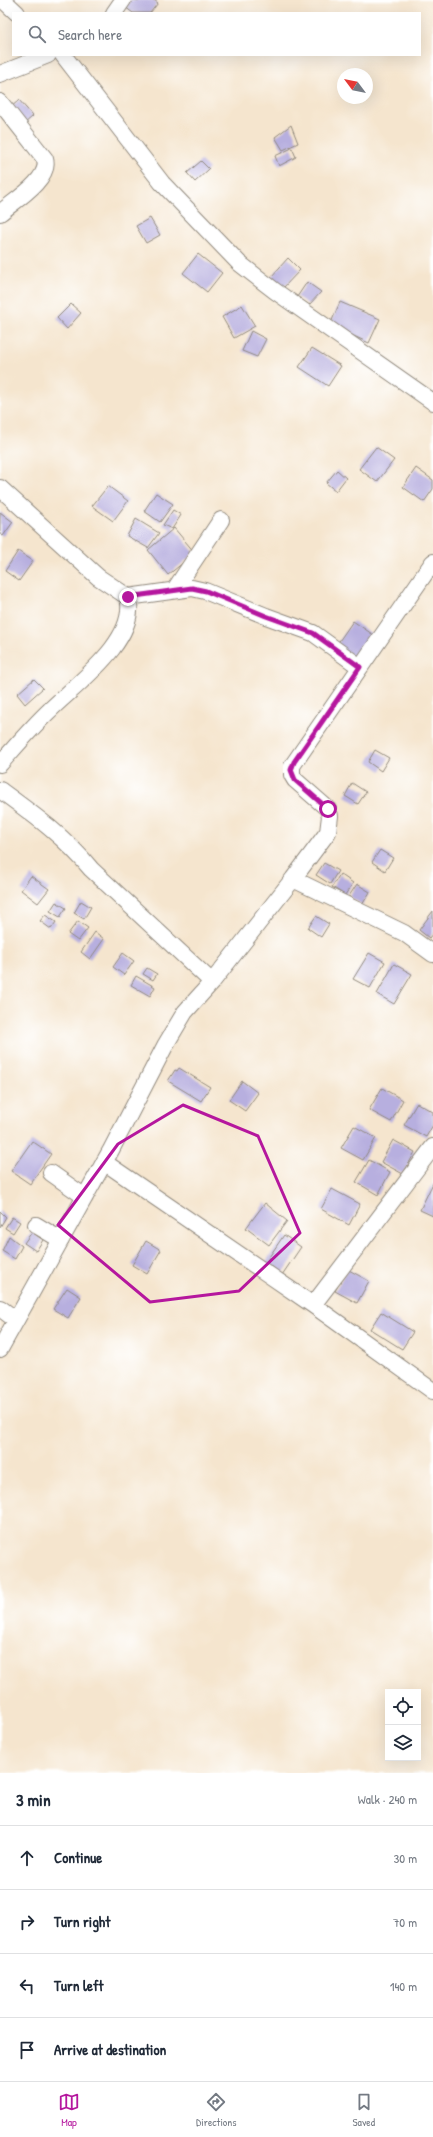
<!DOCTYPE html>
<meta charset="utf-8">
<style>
:root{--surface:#fff;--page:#f6f6f7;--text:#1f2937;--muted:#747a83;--line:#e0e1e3;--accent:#b5179e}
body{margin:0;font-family:"Patrick Hand",sans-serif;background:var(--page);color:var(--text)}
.controls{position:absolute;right:12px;bottom:12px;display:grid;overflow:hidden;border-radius:0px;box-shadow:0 4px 16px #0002}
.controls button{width:36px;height:36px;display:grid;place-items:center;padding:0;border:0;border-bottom:1px solid var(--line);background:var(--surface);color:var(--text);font:20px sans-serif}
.compass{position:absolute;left:337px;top:68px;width:36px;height:36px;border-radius:50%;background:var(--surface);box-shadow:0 4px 16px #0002;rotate:302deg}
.stop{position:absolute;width:12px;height:12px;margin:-9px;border:3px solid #b5179e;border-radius:50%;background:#fff}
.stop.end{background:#b5179e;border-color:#fff;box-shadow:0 1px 4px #0008}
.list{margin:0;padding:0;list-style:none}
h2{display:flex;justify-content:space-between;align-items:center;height:52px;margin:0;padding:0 16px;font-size:17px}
h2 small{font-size:13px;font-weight:400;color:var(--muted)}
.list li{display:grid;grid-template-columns:26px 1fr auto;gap:12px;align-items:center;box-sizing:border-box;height:64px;padding:0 16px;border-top:1px solid var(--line)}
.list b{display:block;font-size:15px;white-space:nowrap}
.list em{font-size:13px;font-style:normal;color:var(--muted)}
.icon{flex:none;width:22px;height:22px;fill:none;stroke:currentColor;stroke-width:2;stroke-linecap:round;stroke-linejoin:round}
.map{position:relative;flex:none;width:433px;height:1773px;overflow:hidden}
.search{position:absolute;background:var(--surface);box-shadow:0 4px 16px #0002;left:12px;right:12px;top:12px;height:44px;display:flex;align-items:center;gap:10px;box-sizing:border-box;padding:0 14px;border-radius:0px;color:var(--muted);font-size:15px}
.sheet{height:308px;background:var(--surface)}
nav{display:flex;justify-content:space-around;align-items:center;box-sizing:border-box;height:56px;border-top:1px solid var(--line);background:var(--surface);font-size:11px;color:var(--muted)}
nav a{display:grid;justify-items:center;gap:2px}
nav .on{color:var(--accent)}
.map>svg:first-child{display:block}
.building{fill:#b7afdf}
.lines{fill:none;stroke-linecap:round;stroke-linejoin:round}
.minor-casing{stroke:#90887c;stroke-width:18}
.minor{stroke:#fff;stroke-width:16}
.route{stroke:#b5179e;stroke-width:5}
.marked{fill:none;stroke:#b5179e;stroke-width:3;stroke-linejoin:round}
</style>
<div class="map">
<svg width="433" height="1773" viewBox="0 0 433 1773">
<rect width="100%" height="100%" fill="#fff"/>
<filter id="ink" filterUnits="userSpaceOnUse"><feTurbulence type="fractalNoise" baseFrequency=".025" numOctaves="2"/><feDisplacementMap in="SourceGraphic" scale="8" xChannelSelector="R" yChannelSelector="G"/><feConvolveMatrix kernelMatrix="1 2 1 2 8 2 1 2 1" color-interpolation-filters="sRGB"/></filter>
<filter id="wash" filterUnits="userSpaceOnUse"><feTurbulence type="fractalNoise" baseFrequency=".012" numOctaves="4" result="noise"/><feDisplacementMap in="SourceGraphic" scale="16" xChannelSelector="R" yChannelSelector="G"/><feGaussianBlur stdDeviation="0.9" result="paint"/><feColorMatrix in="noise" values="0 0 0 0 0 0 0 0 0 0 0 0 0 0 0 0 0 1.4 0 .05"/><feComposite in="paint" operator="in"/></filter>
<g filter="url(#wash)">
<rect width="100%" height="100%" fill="#f5e5ce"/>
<g id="blocks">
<path class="building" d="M130 0H154L158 3 150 13H133L125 7Z
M19 100 33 116 23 125 9 109Z
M291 125 298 143 283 150 275 137Z
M292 148 296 157 279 166 275 156Z
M201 161 209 169 195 182 187 173Z
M150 218 160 235 146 243 136 226Z
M198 254 222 273 207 292 183 273Z
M288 258 300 270 283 288 271 277Z
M307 282 321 292 309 305 297 297Z
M340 302 380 319 369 343 330 325Z
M71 304 81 313 67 329 57 318Z
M242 305 255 326 234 338 222 317Z
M251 331 266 339 257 357 242 351Z
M312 348 341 366 328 386 299 367Z
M376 447 394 460 377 482 359 469Z
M416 468 433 480V489L424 502 403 487Z
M337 470 346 478 336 491 326 483Z
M108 486 128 501 113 521 92 506Z
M156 493 173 504 160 522 144 511Z
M173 510 181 515 172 529 163 525Z
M0 512 13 522 3 536 0 534Z
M136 519 159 533 148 548 127 536Z
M174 528 195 553 168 575 148 550Z
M18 551 33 561 19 581 5 571Z
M353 621 375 636 357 662 335 647Z
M34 679 43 688 25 704 17 694Z
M375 750 389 758 381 771 368 762Z
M352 783 366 792 358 804 345 796Z
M380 850 393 858 385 871 372 862Z
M324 863 338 871 330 884 316 875Z
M340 874 353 883 345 895 332 887Z
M31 876 49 889 38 903 21 890Z
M357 884 370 892 362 905 349 896Z
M81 901 91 907 84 919 74 913Z
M56 902 66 908 60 917 50 911Z
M433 911V933L429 938 419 930Z
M45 915 56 922 51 929 40 921Z
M316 916 329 924 321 937 308 928Z
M78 921 88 928 78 941 68 934Z
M95 932 104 939 90 959 81 952Z
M123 953 134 961 124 975 113 967Z
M369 953 385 962 370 988 353 979Z
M394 964 412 974 394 1004 377 994Z
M147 968 157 974 153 980 143 974Z
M136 976 155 987 150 996 131 985Z
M179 1068 210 1087 201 1101 168 1081 175 1070 177 1071Z
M242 1081 258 1093 245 1111 229 1100Z
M382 1088 403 1100 391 1122 369 1110Z
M417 1103 433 1112V1125L426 1137 404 1125Z
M354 1126 376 1138 363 1160 341 1148Z
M393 1140 415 1152 403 1174 381 1162Z
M32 1141 51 1154 30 1184 11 1171Z
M369 1160 390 1172 378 1195 356 1182Z
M433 1183V1216L420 1210Z
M332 1189 360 1204 349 1225 321 1209Z
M265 1203 287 1221 269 1245 246 1228Z
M0 1211 6 1217 0 1227Z
M12 1217 20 1222 13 1233 5 1228Z
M32 1232 43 1240 36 1251 24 1243Z
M284 1235 301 1247 282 1275 265 1263Z
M9 1236 22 1246 15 1259 2 1251Z
M146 1241 161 1250 147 1274 132 1265Z
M347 1269 369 1281 357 1303 335 1291Z
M67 1288 81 1297 68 1318 53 1309Z
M381 1312 413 1332 402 1349 370 1329Z"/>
</g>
</g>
<g filter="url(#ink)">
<use href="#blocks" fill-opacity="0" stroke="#90887c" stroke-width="1"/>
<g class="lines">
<defs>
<path id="minor" d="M3 0 17 13
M114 13 123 0
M63 55 162 183 239 263 275 291 433 402
M0 74 48 55
M0 102 45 159C51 179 14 201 0 213
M0 488 98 577 128 597C139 640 76 684 50 710 32 727 16 746 0 764
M175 589 221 520
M128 597 192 588 205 591 266 616 313 633 360 667
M0 790C33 814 65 837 91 869L212 982
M293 879 404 933 433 954
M104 1162 313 1305 433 1391
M51 1173 85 1197
M36 1225 61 1240
M313 1305 433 1147
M0 1308 16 1320
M0 1349 111 1150 166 1044 185 1012 212 982 293 879 328 832 330 816 328 809 295 780 292 775V766L433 562"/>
</defs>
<use href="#minor" class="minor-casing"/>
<use href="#minor" class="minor"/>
</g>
</g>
<g class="lines" filter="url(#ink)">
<path class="route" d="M128 597 192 588 206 591 266 616 313 633 360 667 294 762 291 770 295 780 328 809"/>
</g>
<path class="marked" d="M183 1105 258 1136 300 1233 239 1291 150 1302 58 1225 118 1144Z"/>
</svg>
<div class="controls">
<button><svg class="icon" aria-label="locate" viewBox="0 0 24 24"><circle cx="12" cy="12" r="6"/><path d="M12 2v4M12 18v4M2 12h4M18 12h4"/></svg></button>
<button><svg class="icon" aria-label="layers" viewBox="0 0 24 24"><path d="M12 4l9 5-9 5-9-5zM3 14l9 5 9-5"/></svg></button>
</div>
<svg class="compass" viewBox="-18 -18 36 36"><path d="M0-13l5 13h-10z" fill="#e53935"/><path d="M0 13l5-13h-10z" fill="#747a83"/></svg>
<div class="stop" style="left:328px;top:809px"></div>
<div class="stop end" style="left:128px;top:597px"></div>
<div class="search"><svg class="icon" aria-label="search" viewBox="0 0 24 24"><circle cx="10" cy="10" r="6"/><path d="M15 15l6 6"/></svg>Search here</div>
</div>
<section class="sheet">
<h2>3 min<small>Walk · 240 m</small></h2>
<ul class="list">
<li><svg class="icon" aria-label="ahead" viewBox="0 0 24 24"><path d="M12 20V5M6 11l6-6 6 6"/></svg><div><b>Continue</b></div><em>30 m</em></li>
<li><svg class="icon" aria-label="right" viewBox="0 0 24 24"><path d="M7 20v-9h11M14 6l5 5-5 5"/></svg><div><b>Turn right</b></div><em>70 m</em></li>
<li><svg class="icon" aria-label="left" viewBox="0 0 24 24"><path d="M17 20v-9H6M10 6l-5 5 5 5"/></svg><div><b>Turn left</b></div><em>140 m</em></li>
<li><svg class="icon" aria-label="arrive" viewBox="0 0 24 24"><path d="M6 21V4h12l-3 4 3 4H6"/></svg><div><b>Arrive at destination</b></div></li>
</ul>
</section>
<nav>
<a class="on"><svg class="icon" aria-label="map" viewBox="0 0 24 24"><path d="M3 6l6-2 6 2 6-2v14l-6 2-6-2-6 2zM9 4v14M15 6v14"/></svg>Map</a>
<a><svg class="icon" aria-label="directions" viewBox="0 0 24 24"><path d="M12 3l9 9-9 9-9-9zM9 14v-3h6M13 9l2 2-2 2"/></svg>Directions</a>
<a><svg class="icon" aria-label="saved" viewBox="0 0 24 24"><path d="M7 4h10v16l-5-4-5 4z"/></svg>Saved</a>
</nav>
